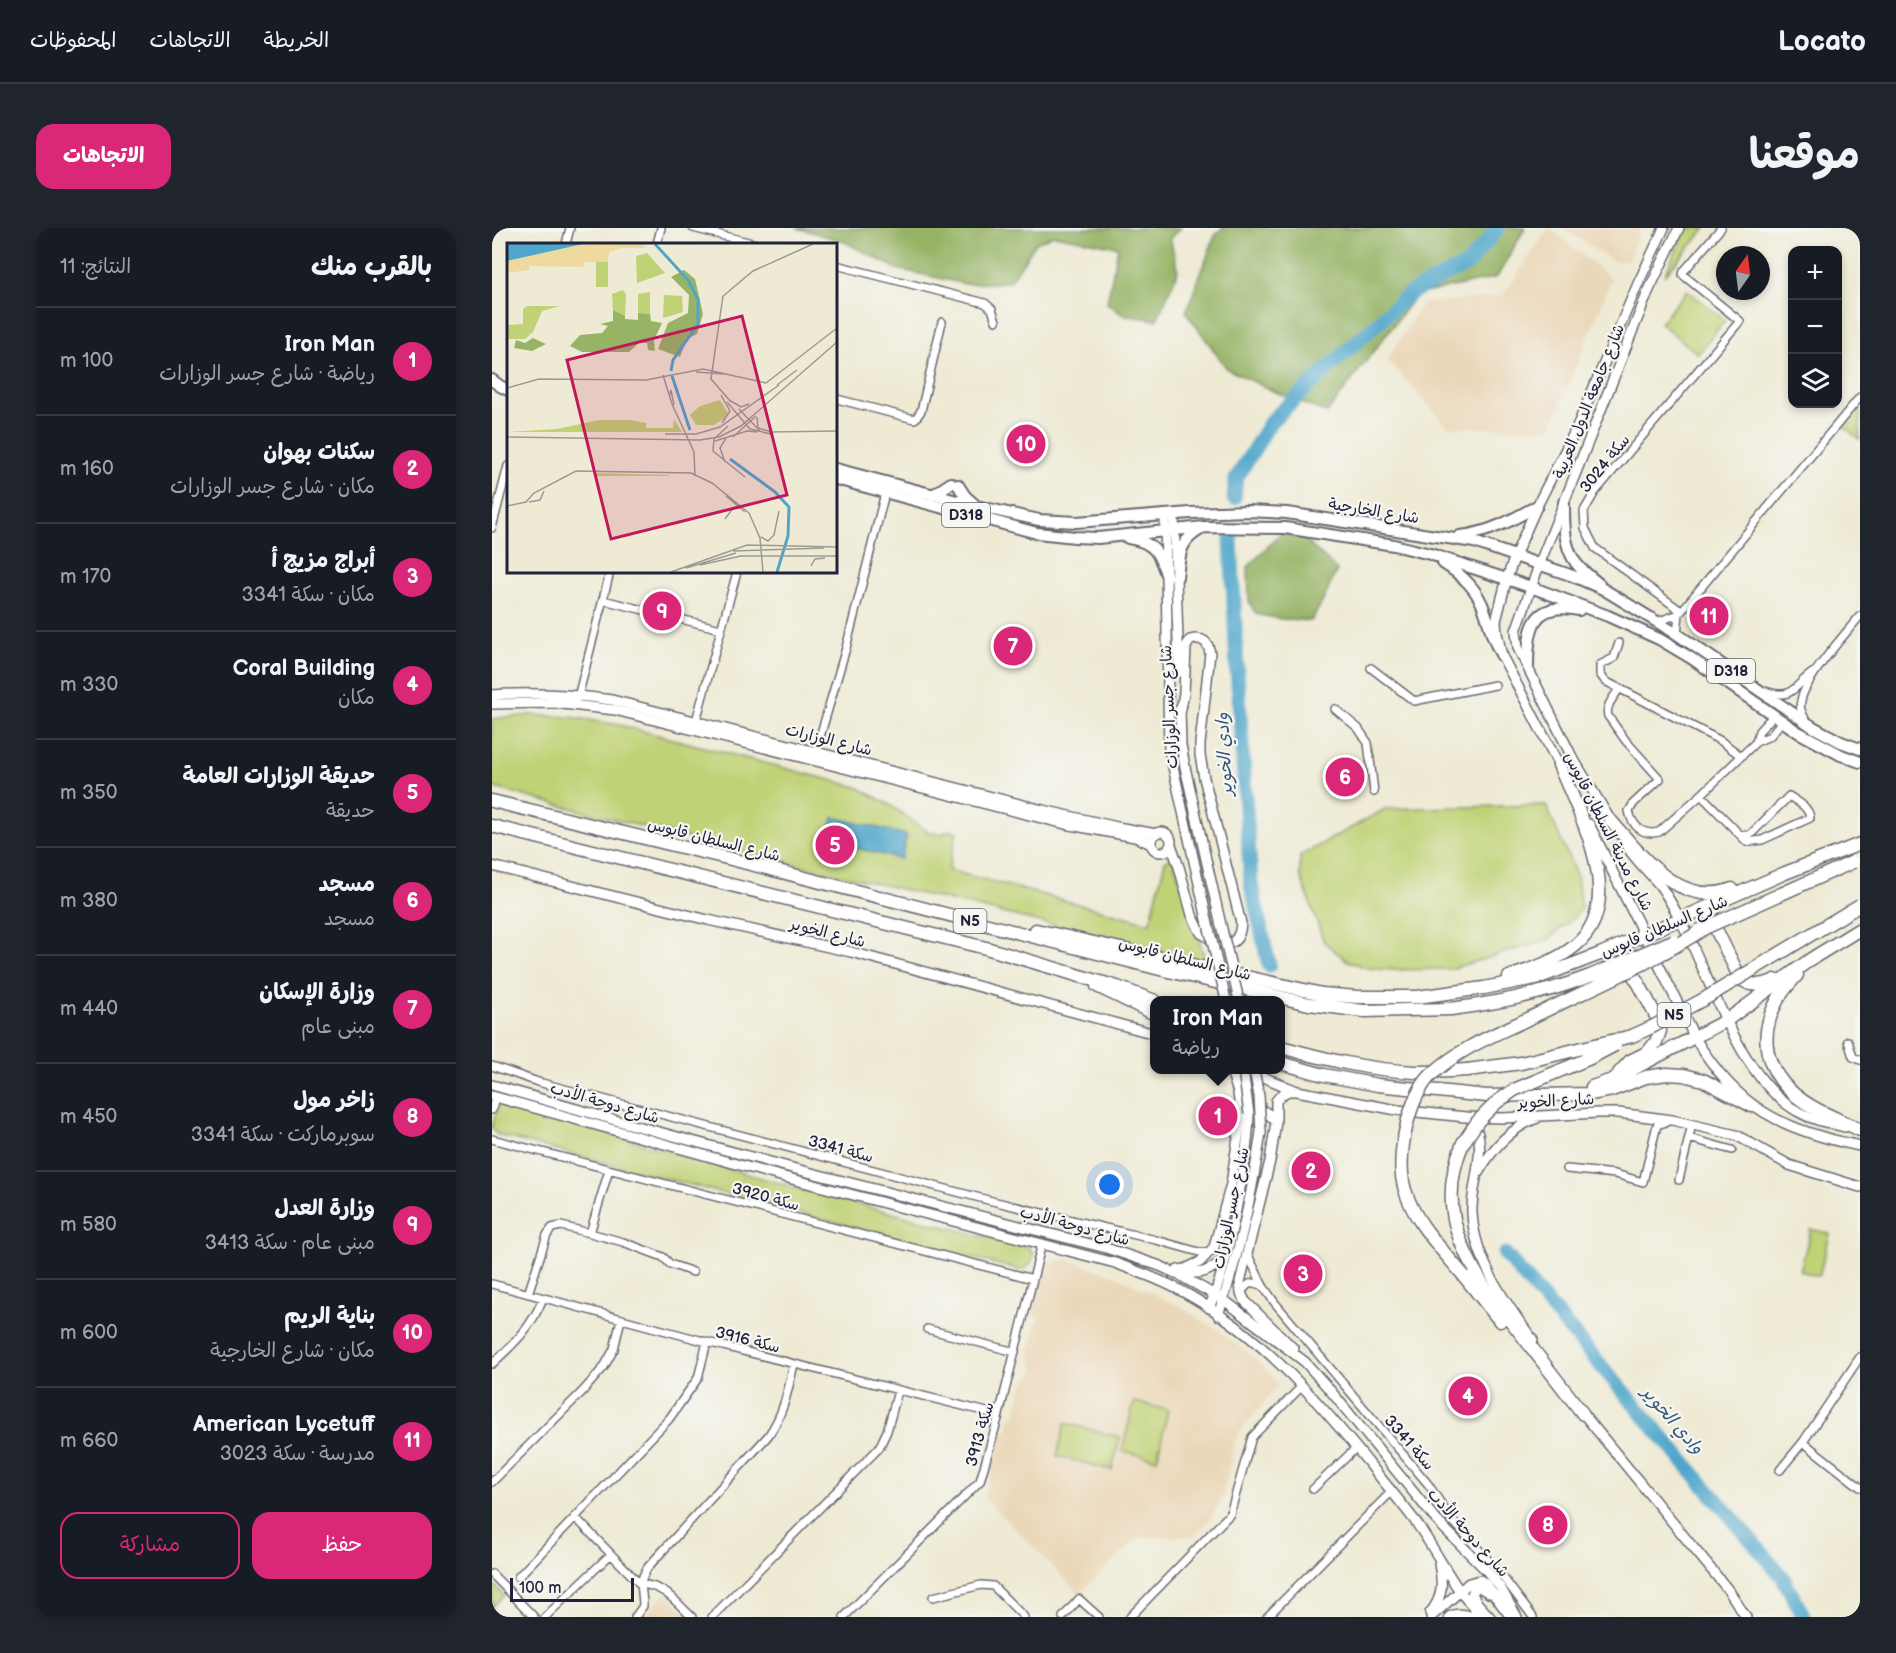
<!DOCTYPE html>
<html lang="ar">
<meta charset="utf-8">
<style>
:root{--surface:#171b24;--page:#20242c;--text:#f1f3f6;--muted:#9ea1a6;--line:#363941;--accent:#db2777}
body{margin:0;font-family:"Balsamiq Sans","Playpen Sans Arabic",sans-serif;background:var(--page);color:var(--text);direction:rtl}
.controls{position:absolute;right:18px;top:18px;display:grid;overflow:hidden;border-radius:12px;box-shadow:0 3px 9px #0003}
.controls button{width:54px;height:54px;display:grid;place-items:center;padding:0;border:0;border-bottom:2px solid var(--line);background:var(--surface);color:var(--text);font:30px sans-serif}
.compass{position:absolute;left:1224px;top:18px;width:54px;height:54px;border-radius:50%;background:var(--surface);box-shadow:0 3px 9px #0003;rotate:14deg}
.scale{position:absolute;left:18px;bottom:15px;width:124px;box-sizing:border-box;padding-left:6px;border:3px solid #22223b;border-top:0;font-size:16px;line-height:21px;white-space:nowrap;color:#22223b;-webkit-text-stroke:4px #f6f6f2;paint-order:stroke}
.you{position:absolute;left:618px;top:957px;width:21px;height:21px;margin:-15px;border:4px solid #fff;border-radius:50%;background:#1a73e8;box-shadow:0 0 0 9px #1a73e833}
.badge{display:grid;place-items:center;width:39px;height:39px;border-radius:50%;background:var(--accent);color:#fff;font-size:20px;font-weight:700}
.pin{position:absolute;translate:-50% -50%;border:3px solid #fff;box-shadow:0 2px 6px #0006}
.popup{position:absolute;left:658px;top:768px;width:135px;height:78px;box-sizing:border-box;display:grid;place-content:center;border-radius:12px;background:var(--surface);filter:drop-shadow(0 2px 4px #0005);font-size:20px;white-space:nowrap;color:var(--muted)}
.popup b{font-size:22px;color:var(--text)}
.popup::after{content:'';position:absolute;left:50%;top:100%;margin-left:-12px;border:12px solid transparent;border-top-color:var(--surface)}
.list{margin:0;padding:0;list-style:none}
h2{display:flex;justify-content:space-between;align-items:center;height:78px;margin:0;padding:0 24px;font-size:26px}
h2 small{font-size:20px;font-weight:400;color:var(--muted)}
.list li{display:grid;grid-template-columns:39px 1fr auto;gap:18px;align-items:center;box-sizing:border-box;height:108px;padding:0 24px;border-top:2px solid var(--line)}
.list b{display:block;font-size:22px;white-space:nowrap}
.list p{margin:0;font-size:20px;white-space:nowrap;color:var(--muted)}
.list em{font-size:20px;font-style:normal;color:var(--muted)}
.actions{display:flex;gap:12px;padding:18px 24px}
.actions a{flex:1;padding:14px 0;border:2px solid var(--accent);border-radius:18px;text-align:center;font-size:21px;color:var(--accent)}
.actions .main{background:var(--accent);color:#fff}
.icon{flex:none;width:33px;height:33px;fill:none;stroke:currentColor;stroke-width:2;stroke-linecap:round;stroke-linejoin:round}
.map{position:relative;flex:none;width:1368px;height:1389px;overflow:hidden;direction:ltr;border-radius:18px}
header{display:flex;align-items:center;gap:36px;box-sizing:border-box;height:84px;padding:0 30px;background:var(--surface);border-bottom:2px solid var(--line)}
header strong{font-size:28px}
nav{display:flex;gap:33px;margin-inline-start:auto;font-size:21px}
.intro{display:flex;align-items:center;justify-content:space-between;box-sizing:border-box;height:144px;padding:0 36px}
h1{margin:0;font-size:42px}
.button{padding:15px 27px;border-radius:18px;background:var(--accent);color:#fff;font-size:21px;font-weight:700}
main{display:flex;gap:36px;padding:0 36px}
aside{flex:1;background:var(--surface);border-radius:18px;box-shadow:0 3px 9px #0003}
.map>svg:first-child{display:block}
.built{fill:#ebd8ba}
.green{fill:#bfd275;stroke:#707a58;stroke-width:1.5}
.forest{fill:#97b466;stroke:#5c6b50;stroke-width:1.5}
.water{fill:#4fa6cb;stroke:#386483;stroke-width:1.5}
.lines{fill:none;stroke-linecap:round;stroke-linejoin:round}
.river{stroke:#4fa6cb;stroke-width:15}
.street-casing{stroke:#696871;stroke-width:10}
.secondary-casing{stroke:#696871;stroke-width:12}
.primary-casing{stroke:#696871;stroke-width:14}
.highway-casing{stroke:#696871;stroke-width:15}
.street{stroke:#fff;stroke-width:7}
.secondary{stroke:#fff;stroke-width:9}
.primary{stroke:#fff;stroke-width:10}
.highway{stroke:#fff;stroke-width:12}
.secondary-bridge-casing{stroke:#696871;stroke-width:12;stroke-linecap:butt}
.highway-bridge-casing{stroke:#696871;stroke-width:15;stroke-linecap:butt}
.secondary-bridge{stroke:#fff;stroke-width:9}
.highway-bridge{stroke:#fff;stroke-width:12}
.labels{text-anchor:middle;stroke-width:4.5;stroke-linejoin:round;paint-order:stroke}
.shield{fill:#f6f6f2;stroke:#626272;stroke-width:1.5}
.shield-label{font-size:15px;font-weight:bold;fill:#22223b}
.street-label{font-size:16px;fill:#22223b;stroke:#f6f6f2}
.water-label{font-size:18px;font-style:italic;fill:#345775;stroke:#f6f6f2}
.inset-river{fill:none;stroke:#4fa6cb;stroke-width:3}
.inset-road{fill:none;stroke:#9c9a97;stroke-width:1.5}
.view{fill:#c2185b;fill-opacity:0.15;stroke:#c2185b;stroke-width:3}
.inset-edge{fill:none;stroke:#22223b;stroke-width:3}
</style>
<header>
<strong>Locato</strong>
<nav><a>الخريطة</a><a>الاتجاهات</a><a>المحفوظات</a></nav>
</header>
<div class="intro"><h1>موقعنا</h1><a class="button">الاتجاهات</a></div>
<main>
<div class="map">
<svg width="1368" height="1389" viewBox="0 0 1368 1389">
<rect width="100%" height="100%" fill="#f6f6f2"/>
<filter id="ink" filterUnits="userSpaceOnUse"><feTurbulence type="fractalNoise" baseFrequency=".0167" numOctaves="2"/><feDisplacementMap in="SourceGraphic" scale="12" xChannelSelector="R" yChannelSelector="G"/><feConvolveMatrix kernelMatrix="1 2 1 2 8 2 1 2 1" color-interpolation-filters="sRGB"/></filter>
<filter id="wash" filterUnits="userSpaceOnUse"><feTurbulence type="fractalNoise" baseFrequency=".008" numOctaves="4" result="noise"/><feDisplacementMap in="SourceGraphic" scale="24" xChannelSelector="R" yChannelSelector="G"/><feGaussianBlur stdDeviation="1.35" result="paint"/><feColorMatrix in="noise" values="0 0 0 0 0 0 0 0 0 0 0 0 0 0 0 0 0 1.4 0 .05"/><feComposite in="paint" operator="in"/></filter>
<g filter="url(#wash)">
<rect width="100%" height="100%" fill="#eeead4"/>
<path class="built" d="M1057 0 1120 51 1058 202 956 199 895 131 931 75 1011 68Z
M1070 0H1149L1136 32 1123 34Z
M573 1031 627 1049 687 1078 727 1103 758 1127 776 1144 786 1157 748 1203 743 1214 730 1271 721 1287 702 1308 647 1310 587 1365 492 1270 509 1206 510 1204 515 1203 519 1188H523L532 1155 543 1143 538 1122 546 1090 540 1088 547 1060 544 1056 549 1037Z
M174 1366 197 1389H150Z"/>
<path class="green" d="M1194 0H1214L1172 48Z
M1195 62 1233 92 1206 126 1168 95Z
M1368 177V212L1350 197Z
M38 487 78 489 127 497 365 559 398 577 438 605 450 606 459 602 465 604 456 642 658 695 673 633 680 628 714 734C476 675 236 624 0 559V491Z
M1054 577 1085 649 1089 681 1076 695 1055 712 959 741 903 742 875 740 854 732 832 714 808 646V628L893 581Z
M10 875 314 963 537 1020 542 1027C539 1037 537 1040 527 1042L6 907 0 901V898L6 878Z
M1319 1001 1338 1006 1327 1048 1308 1043Z
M642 1174 676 1182 665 1231 630 1223Z
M573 1195 628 1209 620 1242 565 1228Z
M0 1355 12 1367 0 1379Z"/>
<path class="forest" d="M305 0H689L678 10 686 43 665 92 631 87 615 75 626 19 562 7 544 15 518 54 474 56 405 41 351 13Z
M730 0H1033L1005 49 924 67 835 185 781 163 735 141 694 84 723 8Z
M789 305 811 310 845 342 832 371 819 393 789 391 764 386 757 374 756 339Z"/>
<path class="water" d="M341 589 415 607 409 631 335 613Z"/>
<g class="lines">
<path class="river" d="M742 270 744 251 779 193 918 65 976 36 1006 0
M739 311 745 442 759 656 777 737
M1013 1026 1290 1348 1312 1389"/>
</g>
</g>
<g filter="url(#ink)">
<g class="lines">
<defs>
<path id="street" d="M201 0 264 16
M74 16 78 0
M165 16 169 0
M344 37 493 75 500 81 504 93
M345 171 422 191 424 190 429 183 450 94
M0 300 16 238
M111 372 229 401
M1189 383 1103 320 1093 300 1092 283 1103 264 1248 93 1191 47 1192 43 1229 0
M1165 394 1187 386 1368 169
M1185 406 1187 386
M1127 415 1122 430 1108 437V446L1113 453 1229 513 1249 528
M879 440 922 473 1003 457
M1127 461C1122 469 1113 478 1116 488L1134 513 1168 551 1142 575 1137 583C1140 598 1151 608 1167 604L1209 567 1264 514 1278 508 1290 493
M1273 463C1303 473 1301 457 1322 444
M73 473H82L86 469 118 344
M843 481 866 500 876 515 882 564
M1313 491C1310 485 1307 480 1309 473 1312 452 1353 406 1368 388
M201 496 204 493 245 344
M1264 514 1267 503 1282 487
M323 526 354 420 393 265
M1209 567 1255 614 1270 612 1318 590C1317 579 1306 574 1297 568L1259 606 1255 608 1247 606
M1356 813 1361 829 1368 832
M0 838 46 854 496 972 664 1012 707 1024H718
M0 882 3 869
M1197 910 1240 922
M0 911 541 1051
M1075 941 1123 946 1151 954 1165 897 1177 893
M1187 952 1200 896
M98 1005 131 1014 171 1029 178 1036 201 1044
M755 1025 771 1058 783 1075 936 1256 959 1291 1007 1344 1041 1389
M0 1056 215 1114 507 1187
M749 1065C755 1055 761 1052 771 1058
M36 1066 55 1007 60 1000 69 998 98 1005 117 942
M435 1101 523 1124
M0 1136C23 1115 40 1099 51 1070
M1311 1214 1368 1259
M1288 1242 1311 1214 1368 1129
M0 1254 91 1163 112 1139 122 1121 129 1091
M821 1261 864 1220
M83 1289 148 1356
M0 1346 42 1389
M26 1349 177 1191 206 1150 215 1114
M148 1356C173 1358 183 1373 200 1389
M441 1369 489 1357 501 1358 532 1389
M53 1389 118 1327
M143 1389 151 1378C151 1361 145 1355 156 1339L276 1208C292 1186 296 1162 302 1136
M220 1389 387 1220 395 1203 406 1163
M352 1389 488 1253 507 1187 550 1015
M571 1389 587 1371 607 1389
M638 1389 738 1286 760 1209 810 1158
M775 1389 899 1264"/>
<path id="secondary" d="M682 286 687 444
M673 287 677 521 716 696
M0 467C40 464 80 466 120 472L551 582 625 599 664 606
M0 476 62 475 123 482 573 596 643 609 659 616
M688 481 689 517 693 539 729 697
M1069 541 1010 428 1005 405 1004 393 1015 350 1023 328 1045 278 1084 201 1145 58 1172 0
M1097 596 1203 810C1245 880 1290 902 1368 918
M1122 598 1079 527 1026 420 1024 403 1047 337 1156 64 1187 0
M659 614a10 10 0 1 1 20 0a10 10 0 1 1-20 0Z
M679 617 687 639 700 687 709 705C727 717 747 724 749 695L712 550 708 527V516L718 425C716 413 710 409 698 412L694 419 692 465 688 486
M1134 617C1144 633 1158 645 1169 659 1176 669 1182 680 1188 691 1218 749 1247 850 1305 883 1320 892 1336 895 1353 899
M0 638 216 692 359 724 663 806
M754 842 805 863 905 882 974 889 1011 890 1106 885H1126L1180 892 1244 907 1297 937 1368 959
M0 857 130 894 300 940 614 1020 668 1038 687 1047 732 1072 813 1134 838 1162 945 1293 994 1342 1008 1359 1025 1389
M0 868 273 944 623 1035C650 1045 677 1055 702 1070 773 1111 829 1176 880 1239 894 1257 909 1274 923 1293 939 1315 951 1339 967 1362 974 1372 983 1380 991 1389
M751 884C764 874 775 883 784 894
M980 895C998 913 978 961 980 985 982 1031 1014 1076 1041 1112
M986 945C1000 921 1018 900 1045 890
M686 1042 693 1041 708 1034 722 1019 739 956 749 889 746 865 739 842
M687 1043C709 1048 717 1044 734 1030
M717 1080C731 1049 737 1015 744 982 750 950 756 919 757 886
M726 1087C747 1028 760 966 769 904
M802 1121 753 1073 749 1065 748 1054 778 933 784 894V873L789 867 796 863H805
M1089 1183 1237 1363 1254 1389
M997 1365 987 1359 983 1360 980 1366 986 1376 998 1389
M938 1385C951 1370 951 1354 947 1336
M939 1389 977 1355 988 1352 993 1355 1019 1389
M957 1389C965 1384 973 1387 982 1389"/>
<path id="primary" d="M0 152 8 158 16 162
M344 241 484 278 547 292 585 294 698 285 756 283 795 285 982 314 1081 348 1111 361 1185 406 1321 499 1349 514 1368 521
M344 251 545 305 583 309 606 310 712 299 793 300 902 317 938 326 1039 359 1116 388 1167 411 1199 430 1306 504 1349 527 1368 534
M466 257 473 268 482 276
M441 267 459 255
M1072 274C1072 297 1071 323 1089 341 1095 346 1101 351 1107 356
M968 308C997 305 1020 292 1045 278
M636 310C663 314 667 325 675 349
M951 335C970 347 986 361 993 384 999 401 1000 412 1010 428
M685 349C688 326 687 313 709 301
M1036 438C1036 400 1040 373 1087 382"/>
<path id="highway" d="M0 573 235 630 668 741 817 776 872 783 959 781
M1119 593C1150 628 1188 681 1240 661
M0 598 494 720 625 759 663 773
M1225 675 1219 684 1218 689 1248 750C1258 759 1271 758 1283 752
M544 702 830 766 865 769H925L992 760 1048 749 1108 726 1293 645 1368 616
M1113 726 1118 725 1128 727 1147 756 1165 790 1168 803 1164 814 1156 824 1138 833 1127 845
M1305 747C1298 755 1290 763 1285 773 1260 820 1282 859 1326 882 1340 889 1354 895 1368 902
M1017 749C1040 741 1065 733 1084 717 1136 673 1087 586 1067 537
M605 758 663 786
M789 819C833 831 877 842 923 844 940 844 958 843 975 842
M789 835 832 847 886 857 995 868 1098 866 1120 862 1154 849 1175 846 1192 847 1211 852 1260 878
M1100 859 1120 852 1235 792 1319 731 1368 701
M971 915C948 969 962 1011 992 1058L1091 1186
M972 1048 1008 1093"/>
</defs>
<use href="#street" class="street-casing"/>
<use href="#secondary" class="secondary-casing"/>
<use href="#primary" class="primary-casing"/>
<use href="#highway" class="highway-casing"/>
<use href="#street" class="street"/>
<use href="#secondary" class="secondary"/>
<use href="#primary" class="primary"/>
<use href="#highway" class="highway"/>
<defs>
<path id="secondary-bridge" d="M716 696 734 772
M729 697 747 772
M751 842 757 886
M762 842 767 868 769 904"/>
<path id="highway-bridge" d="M1206 703 1361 634
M959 781C1005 775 1052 766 1095 749 1124 738 1152 724 1181 713
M975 842 1029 835 1140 808 1160 799 1214 770 1368 677
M971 915 986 893 1005 874 1022 862 1098 830 1123 817
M972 1048C951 1022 923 996 913 962 903 931 916 869 940 846 968 820 1004 806 1038 790 1097 761 1158 736 1213 700"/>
</defs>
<use href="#secondary-bridge" class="secondary-bridge-casing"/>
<use href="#highway-bridge" class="highway-bridge-casing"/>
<use href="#secondary-bridge" class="secondary-bridge"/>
<use href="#highway-bridge" class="highway-bridge"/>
</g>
</g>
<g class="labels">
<g class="shield">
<rect x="450" y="275" width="48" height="24" rx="4.5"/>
<rect x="1215" y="431" width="48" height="24" rx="4.5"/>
<rect x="461.5" y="681" width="33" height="24" rx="4.5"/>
<rect x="1165.5" y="775" width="33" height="24" rx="4.5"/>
</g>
<g class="shield-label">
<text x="474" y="292">D318</text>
<text x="1239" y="448">D318</text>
<text x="478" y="698">N5</text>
<text x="1182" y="792">N5</text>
</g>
<g class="street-label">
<text transform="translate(1096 173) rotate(-68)" y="6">شارع جامعة الدول العربية</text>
<text transform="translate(1112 235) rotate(-51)" y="6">سكة 3024</text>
<text transform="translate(882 282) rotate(9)" y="6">شارع الخارجية</text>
<text transform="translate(676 479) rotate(-93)" y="6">شارع جسر الوزارات</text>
<text transform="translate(337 511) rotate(14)" y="6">شارع الوزارات</text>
<text transform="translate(1117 603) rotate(63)" y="6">شارع مدينة السلطان قابوس</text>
<text transform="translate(222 611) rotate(14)" y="6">شارع السلطان قابوس</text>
<text transform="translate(1172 698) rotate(-23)" y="6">شارع السلطان قابوس</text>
<text transform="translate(336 704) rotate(14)" y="6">شارع الخوير</text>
<text transform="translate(693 730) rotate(14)" y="6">شارع السلطان قابوس</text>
<text transform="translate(1064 872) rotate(-3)" y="6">شارع الخوير</text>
<text transform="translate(113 874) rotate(16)" y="6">شارع دوحة الأدب</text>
<text transform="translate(349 920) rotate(15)" y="6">سكة 3341</text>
<text transform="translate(274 968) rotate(15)" y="6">سكة 3920</text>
<text transform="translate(738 980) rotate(-78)" y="6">شارع جسر الوزارات</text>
<text transform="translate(583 997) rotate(15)" y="6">شارع دوحة الأدب</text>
<text transform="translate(256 1111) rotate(14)" y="6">سكة 3916</text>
<text transform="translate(487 1206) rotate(-74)" y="6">سكة 3913</text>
<text transform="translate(918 1214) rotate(49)" y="6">سكة 3341</text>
<text transform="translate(977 1304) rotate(48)" y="6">شارع دوحة الأدب</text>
</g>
<g class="water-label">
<text transform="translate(732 526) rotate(-93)" y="6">وادي الخوير</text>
<text transform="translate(1181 1192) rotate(49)" y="6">وادي الخوير</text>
</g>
</g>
<g transform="translate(15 15)">
<rect width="330" height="330" fill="#eeead4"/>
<path d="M140 10 158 30 130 40 129 13ZM89 19H101V44H89ZM116 47 119 51 118 73 106 67 105 51ZM143 49V71L131 70V51ZM157 52 175 53 176 69 156 75ZM20 63H53L35 68 26 89 18 96H0V82L16 81V66ZM213 157 221 170 218 175 207 182H189L183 172 193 163ZM167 176 175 189H0L50 186 92 177H124L139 180V185H166ZM88 230 162 232V233H89Z" fill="#bfd275"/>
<path d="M177 27 188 36 196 71 190 91 180 96 173 114 151 106 161 80 181 70 182 52 164 34ZM106 67 118 73V76L131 77V70L143 71 144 78 155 80 147 97 148 108 141 107 140 100H132L122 109H75L63 103 73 92 95 90 101 83 93 81 106 78ZM26 95 39 101 25 108 7 105 9 97 18 100Z" fill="#97b466"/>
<path d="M76 1H136L139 5H114L102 9 101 19H78L77 24 22 23V27L0 30V18Z" fill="#eeda9e"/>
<path d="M0 1H76L0 18Z" fill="#4fa6cb"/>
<path class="inset-river" d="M148 1 181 37 191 56V81L166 117 164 128M165 133 183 187M223 216 268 249 282 264 281 293 270 329"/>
<path class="inset-road" d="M216 53 204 136 224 159M215 54 246 28 306 1M189 129 217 131M156 132 165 161 187 209 188 233M270 142 290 127M0 145 32 136 139 137 196 126 259 140 330 85M163 152 164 147 167 162M214 152 223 168 215 180M222 157 234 164 242 161M220 159 243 186 264 191M232 166 253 188M250 174 251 185 265 189M221 183 207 196 206 208 238 234M262 189 330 188M158 191H189L213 184 272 142M0 194 193 197 212 194 234 183 330 99M226 194 249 173M208 198 240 188 250 189M218 219 213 205 219 195M219 253 238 269M22 259 33 257 37 248M0 263 19 259 27 250 69 228 184 230 205 240 242 270 253 295 256 329M218 276 227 264 232 265M254 294 261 298 267 292 272 268M226 308 317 305M232 313H330M193 322 234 313M304 323 308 316 318 315M179 325 229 310M164 329 240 302 330 304"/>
<path class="view" d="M235 73 280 252 104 296 60 117Z"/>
<rect width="330" height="330" class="inset-edge"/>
</g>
</svg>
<div class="controls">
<button>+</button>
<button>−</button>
<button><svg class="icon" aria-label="layers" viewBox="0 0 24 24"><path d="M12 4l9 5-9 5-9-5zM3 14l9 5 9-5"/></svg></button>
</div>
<svg class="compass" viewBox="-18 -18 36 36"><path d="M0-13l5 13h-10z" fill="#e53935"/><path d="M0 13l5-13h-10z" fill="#9ea1a6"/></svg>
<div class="scale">100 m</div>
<div class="you"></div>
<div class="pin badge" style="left:726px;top:888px">1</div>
<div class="popup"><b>Iron Man</b>رياضة</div>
<div class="pin badge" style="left:819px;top:943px">2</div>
<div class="pin badge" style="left:811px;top:1046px">3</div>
<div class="pin badge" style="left:976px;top:1168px">4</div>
<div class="pin badge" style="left:343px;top:617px">5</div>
<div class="pin badge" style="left:853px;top:549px">6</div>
<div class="pin badge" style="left:521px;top:418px">7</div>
<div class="pin badge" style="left:1056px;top:1297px">8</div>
<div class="pin badge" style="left:170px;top:383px">9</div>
<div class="pin badge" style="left:534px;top:216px">10</div>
<div class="pin badge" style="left:1217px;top:388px">11</div>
</div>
<aside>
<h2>بالقرب منك<small>النتائج: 11</small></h2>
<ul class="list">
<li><span class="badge">1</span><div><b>Iron Man</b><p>رياضة · شارع جسر الوزارات</p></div><em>100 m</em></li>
<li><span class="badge">2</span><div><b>سكنات بهوان</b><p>مكان · شارع جسر الوزارات</p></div><em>160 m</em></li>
<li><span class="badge">3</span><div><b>أبراج مزيج أ</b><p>مكان · سكة 3341</p></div><em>170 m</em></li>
<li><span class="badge">4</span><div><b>Coral Building</b><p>مكان</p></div><em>330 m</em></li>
<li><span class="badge">5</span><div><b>حديقة الوزارات العامة</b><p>حديقة</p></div><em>350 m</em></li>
<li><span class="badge">6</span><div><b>مسجد</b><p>مسجد</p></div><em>380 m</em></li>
<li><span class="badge">7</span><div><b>وزارة الإسكان</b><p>مبنى عام</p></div><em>440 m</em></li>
<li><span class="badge">8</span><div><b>زاخر مول</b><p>سوبرماركت · سكة 3341</p></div><em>450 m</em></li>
<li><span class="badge">9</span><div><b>وزارة العدل</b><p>مبنى عام · سكة 3413</p></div><em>580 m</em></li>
<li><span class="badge">10</span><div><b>بناية الريم</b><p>مكان · شارع الخارجية</p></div><em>600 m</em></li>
<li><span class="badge">11</span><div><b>American Lycetuff</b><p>مدرسة · سكة 3023</p></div><em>660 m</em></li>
</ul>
<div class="actions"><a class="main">حفظ</a><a>مشاركة</a></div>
</aside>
</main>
